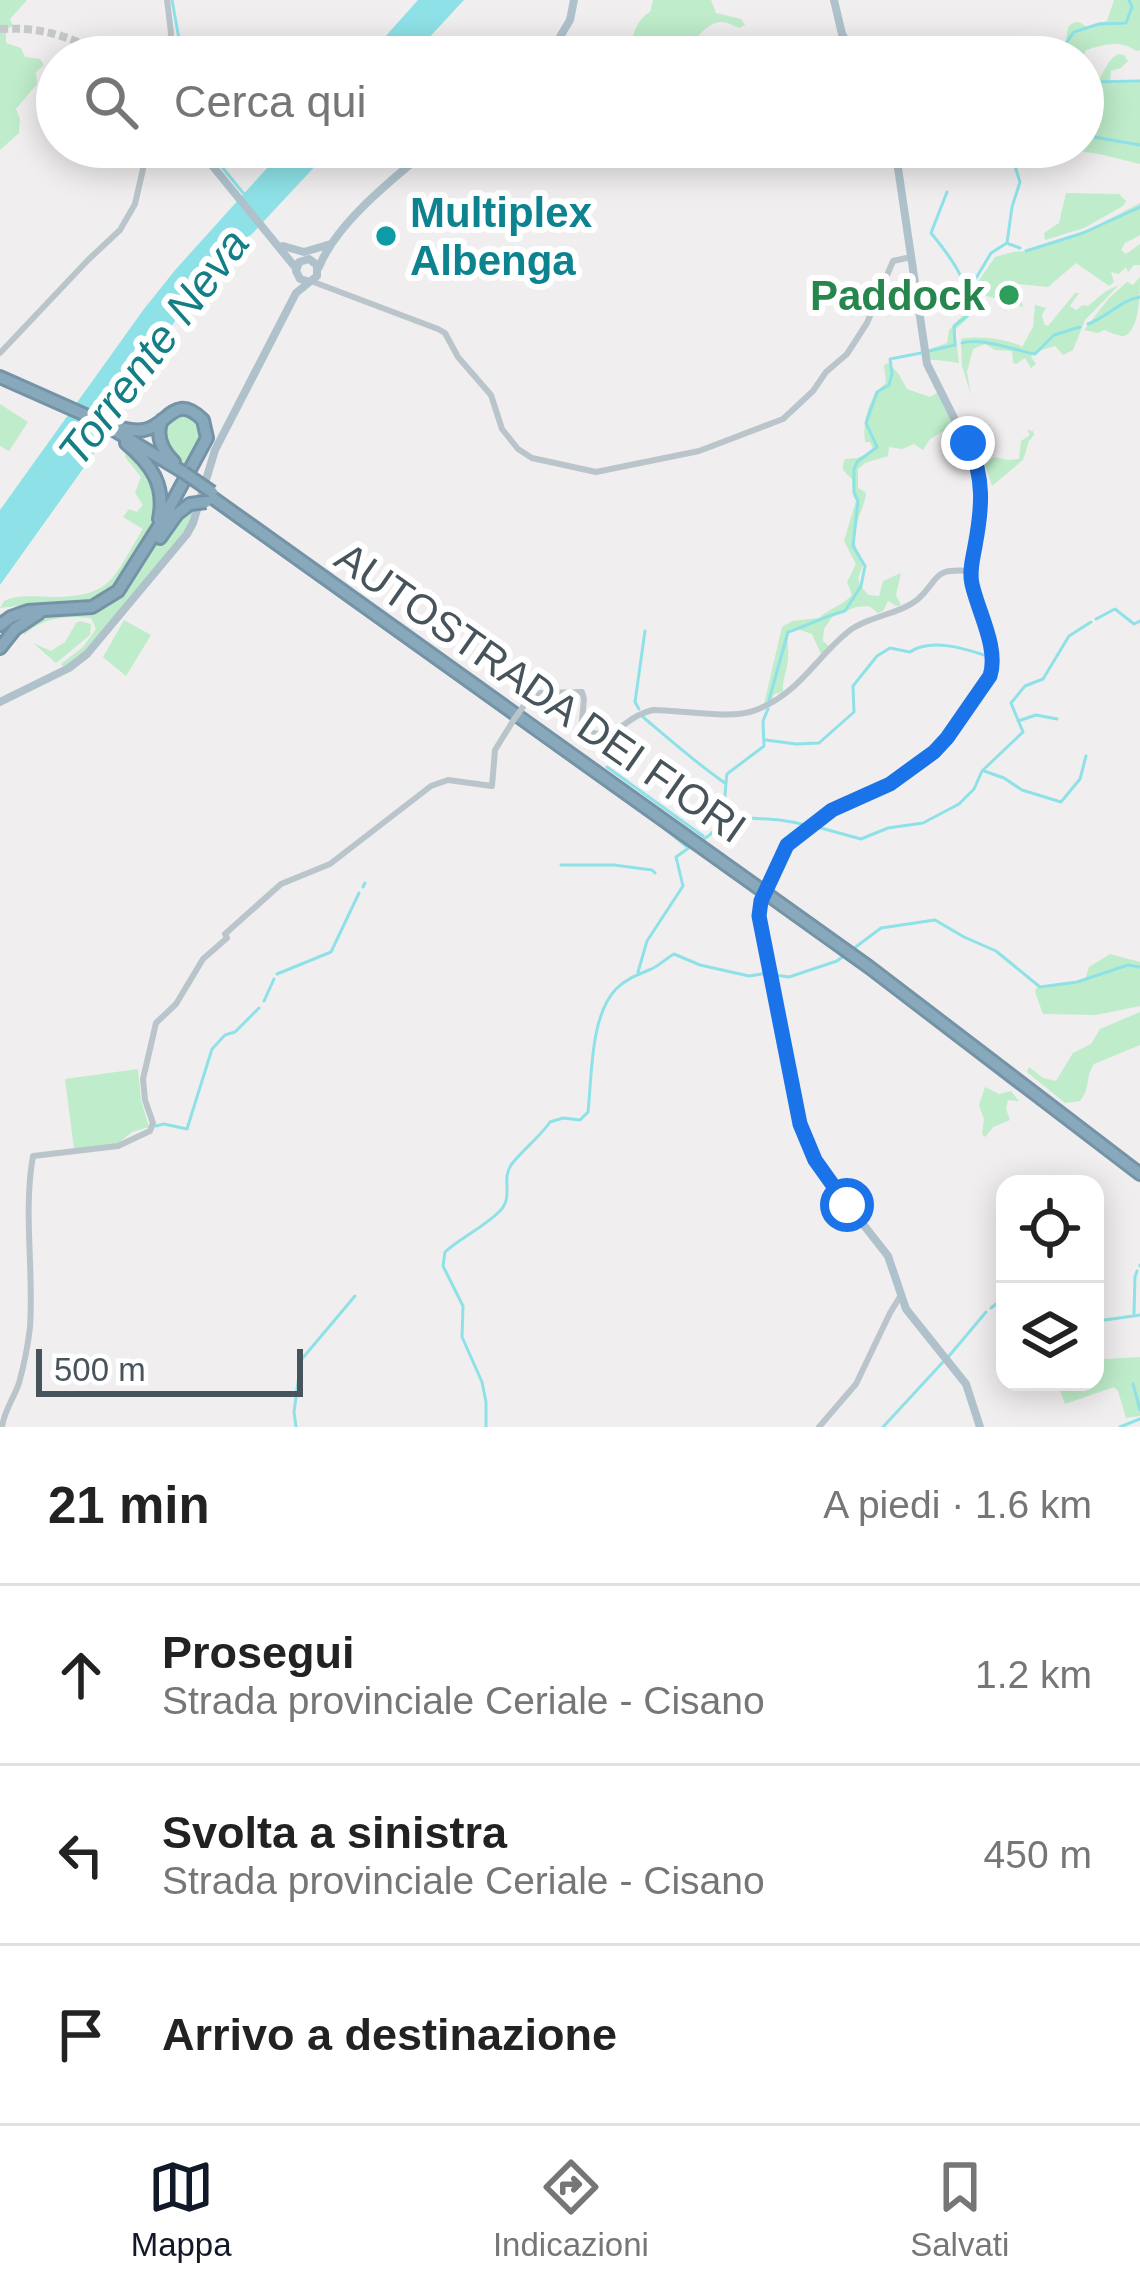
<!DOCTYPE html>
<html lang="it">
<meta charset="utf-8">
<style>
:root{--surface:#fff;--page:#f6f6f6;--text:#222;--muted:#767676;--line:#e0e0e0;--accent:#111827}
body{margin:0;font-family:Helvetica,sans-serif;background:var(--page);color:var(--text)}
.controls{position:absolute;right:36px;bottom:36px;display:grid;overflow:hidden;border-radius:24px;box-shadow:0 6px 30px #0003}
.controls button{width:108px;height:108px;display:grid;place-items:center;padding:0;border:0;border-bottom:3px solid var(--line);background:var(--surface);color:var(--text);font:60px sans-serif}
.scale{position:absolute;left:36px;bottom:30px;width:267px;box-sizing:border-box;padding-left:12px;border:6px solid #47545b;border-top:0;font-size:33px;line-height:42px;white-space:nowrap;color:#47545b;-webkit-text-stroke:9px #fff;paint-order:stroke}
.stop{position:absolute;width:36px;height:36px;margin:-27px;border:9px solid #1a73e8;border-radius:50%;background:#fff}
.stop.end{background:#1a73e8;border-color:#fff;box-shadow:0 3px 12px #0008}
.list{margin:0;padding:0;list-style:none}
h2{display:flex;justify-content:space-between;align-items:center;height:156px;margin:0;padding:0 48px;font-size:51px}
h2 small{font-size:39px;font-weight:400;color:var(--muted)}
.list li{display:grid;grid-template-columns:78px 1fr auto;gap:36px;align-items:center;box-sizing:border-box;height:180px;padding:0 48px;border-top:3px solid var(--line)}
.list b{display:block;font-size:45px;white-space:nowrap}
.list p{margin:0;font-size:39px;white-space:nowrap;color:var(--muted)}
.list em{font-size:39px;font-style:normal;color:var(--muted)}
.icon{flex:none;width:66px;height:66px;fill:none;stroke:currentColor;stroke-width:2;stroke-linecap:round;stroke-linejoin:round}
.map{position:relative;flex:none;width:1140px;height:1427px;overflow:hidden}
.search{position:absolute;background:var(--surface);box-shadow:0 6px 30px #0003;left:36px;right:36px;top:36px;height:132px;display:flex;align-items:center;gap:30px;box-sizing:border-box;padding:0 42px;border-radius:66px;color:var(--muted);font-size:45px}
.sheet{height:696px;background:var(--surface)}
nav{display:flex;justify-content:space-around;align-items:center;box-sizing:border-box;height:168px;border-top:3px solid var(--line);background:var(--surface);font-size:33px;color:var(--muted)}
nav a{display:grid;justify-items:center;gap:6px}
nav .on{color:var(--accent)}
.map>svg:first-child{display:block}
.green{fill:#bfecca}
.water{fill:#8ee2e7}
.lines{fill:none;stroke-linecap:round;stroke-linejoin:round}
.stream{stroke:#8ee2e7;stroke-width:3}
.major-tunnel{stroke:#c6c8ca;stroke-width:8;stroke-dasharray:8 4;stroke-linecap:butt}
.highway-casing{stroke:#7493a7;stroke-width:16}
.minor{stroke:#bac5cb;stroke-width:6}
.major{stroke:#afc2cc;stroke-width:8}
.highway{stroke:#88a8bb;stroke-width:10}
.highway-bridge-casing{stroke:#7493a7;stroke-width:16;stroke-linecap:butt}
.minor-bridge{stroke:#bac5cb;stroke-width:6}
.major-bridge{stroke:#afc2cc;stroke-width:8}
.highway-bridge{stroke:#88a8bb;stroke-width:10}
.route{stroke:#1a73e8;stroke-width:15}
.culture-dot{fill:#0f9aa8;stroke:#fff;stroke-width:4.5}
.leisure-dot{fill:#2e9e5b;stroke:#fff;stroke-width:4.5}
.labels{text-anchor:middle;stroke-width:12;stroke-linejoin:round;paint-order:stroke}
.culture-label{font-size:42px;font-weight:bold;fill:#0d838f;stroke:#fff;text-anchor:start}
.leisure-label{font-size:42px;font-weight:bold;fill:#27864d;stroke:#fff;text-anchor:end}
.street-label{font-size:42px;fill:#47545b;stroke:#fff}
.water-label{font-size:45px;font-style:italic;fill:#137e85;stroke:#fff}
</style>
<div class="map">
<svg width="1140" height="1427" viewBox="0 0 1140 1427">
<rect width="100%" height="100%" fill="#f1eeef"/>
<path class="green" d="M0 0H27L10 19 13 26 6 29V43L21 48 25 57 40 59 44 65 36 72 37 84 16 109 20 119 19 133 0 150Z
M653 0H711L716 13 741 19 745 25 739 28C734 26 725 21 720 22 705 23 689 46 687 57H606L599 52 609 48 630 54C631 38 636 20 650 12Z
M1114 0H1140V50L1136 51C1120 39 1103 45 1086 50L1083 58 1051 57 1066 42C1068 32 1065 23 1079 22L1090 29 1097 23 1107 21Z
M1118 54 1124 55 1128 61 1121 68 1111 71 1110 81 1113 84 1121 80 1127 83 1140 82V164L1099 154 1054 147H1083V121H1088L1091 113 1083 103V71L1087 72 1091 84H1095C1104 75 1106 60 1118 54Z
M1066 193 1119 194 1126 201 1123 206 1084 228 1045 240 1044 233 1059 223Z
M1140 203V235L1125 243 1121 250 1126 254 1140 244V265H1134L1128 272 1126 267 1119 274 1111 272 1114 282 1109 286 1076 263 1048 287 1018 284 1023 307 987 296 973 297V289L995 257 1013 252 1031 251 1094 227Z
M1140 277C1140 292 1140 331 1124 336 1122 337 1106 331 1104 330L1098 333 1084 330 1109 298 1127 282 1133 285Z
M966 283 973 309 970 316 955 330 959 363C950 362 935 359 929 360L927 350 947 343 949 330 964 314Z
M1119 285 1085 320 1073 350 1063 355 1055 346 1035 352 1031 357 1036 364 1031 368 1025 358 1016 364 1013 363 1012 351 995 350 985 344 973 349 967 372 971 395 962 366 961 339C975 335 1011 339 1022 347L1033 327 1035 305 1046 308 1042 315 1044 324 1048 326 1075 293H1079L1070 306 1076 310 1083 305 1088 306 1106 291Z
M888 363 898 373 907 389 930 397 937 393 954 425 930 439 923 450 914 444 902 449 889 447 888 456 865 463 858 469V488L865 492 866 495C860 523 844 533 864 562 858 581 854 577 868 595L879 596 883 581 901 573 896 595 901 605 896 606 888 601 883 611 878 613 869 606 856 607 832 617 824 629 823 641 830 647 821 654 812 634 794 628 789 630C786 640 789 646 788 656 788 669 782 679 783 692L774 694 772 700 764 704 782 627 792 621 819 618C828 609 842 606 852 595L847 582 856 564 844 541 856 501 853 496 852 479C844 471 840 470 845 459L857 458 874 451 870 442H865C862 421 869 396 886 383L884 365Z
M0 404 28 422 9 451 0 446Z
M180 412 198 417 205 432 188 470 171 456 161 427Z
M1027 430 1033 431 1034 435 1029 441 1023 460 992 486 985 465 994 457 1008 460 1019 459 1021 441 1030 435Z
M126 448 154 476C155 490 159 509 155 522 148 545 115 593 93 602 64 614 30 602 0 608L4 601C19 594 34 597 51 597 114 597 112 578 143 529L123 517 129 509 137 512 143 505 135 493 141 477 125 457Z
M196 504 188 528 76 661 64 668 61 664 83 647 96 629 91 618C65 615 42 618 24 635L25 628 41 616 96 610 112 603 179 514Z
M124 620 151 635 126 676 103 657Z
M80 621 91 624 90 635 56 663 33 643 51 651 65 642 76 623Z
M1110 954 1140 962V1006L1096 1015 1043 1014 1035 992 1036 988 1085 980 1089 967Z
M1140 1012V1045L1094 1064C1085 1076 1091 1088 1080 1101L1065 1103 1027 1072 1029 1067 1043 1078 1056 1081 1073 1053 1091 1044 1100 1029Z
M138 1069 141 1100 149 1127 132 1132 117 1144 74 1149 65 1079Z
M985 1087 999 1094 1011 1091 1019 1101 1008 1100 1006 1109 1010 1120 993 1127 985 1137 982 1134 984 1119 979 1105Z
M1140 1357V1416L1126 1418 1118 1391 1114 1387 1065 1404 1057 1382H1095V1362L1104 1359Z"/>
<path class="water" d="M418 0H464L411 57H367Z
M286 147H333L251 235 241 240 204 289 184 306 95 452 0 585V510L144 309 176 269Z"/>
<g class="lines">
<path class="stream" d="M172 0 179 39 195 57
M1056 57 1074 32 1099 24 1126 23 1132 7 1129 0
M1083 80 1091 82 1140 81
M1083 135 1140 145
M211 147 213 156 244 194
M947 192 931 233C950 256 969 282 972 312L954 326 955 345
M1007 243 1012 207 1020 182 1013 160 1017 147
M1009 244 1020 248
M1026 251 1083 233 1140 207
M969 290 991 253 1007 243
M1088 324C1107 317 1121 300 1140 297
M962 343C981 337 1013 350 1035 354L1054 335 1080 327
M929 351 955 345
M1096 619 1115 609 1134 624 1140 621
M769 700 788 632C808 626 824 616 845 611L861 586 865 566 853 546 858 501 854 492V469L857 462 877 447 866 423 877 392 889 385 892 374 890 359 921 353
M639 709 635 702 645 631
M643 717C670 740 696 763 725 783
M1018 721 1036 715 1057 719
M766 740 796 744 819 743 854 712 853 686 877 656 890 648 910 652C930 638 963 648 984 655
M577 765 639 809
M607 767 703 836
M984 771 1004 778 1022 790 1061 802 1080 779 1086 756
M726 816C754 820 779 817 805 825
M652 818 686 846
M817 827 861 839 888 828 923 823 959 804 974 789 982 771 1023 732 1011 703 1025 686 1043 679 1069 636 1091 622
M704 839C729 823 723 800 727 774L764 746 763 721 768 709
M561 865H614L652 870 655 873
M363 887 365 883
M638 972 647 941 683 886 676 857 690 847
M277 974 331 952 359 893
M775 975 789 977 837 961 881 928 935 920 964 937 996 951 1040 987 1077 982 1128 965 1140 967
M264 1001 274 979
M156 1126 164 1124 187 1129 212 1049 225 1035 235 1032 259 1008
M1140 1266V1265
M991 1308 1005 1297
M1134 1313 1135 1277 1137 1271
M1095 1317 1105 1320 1140 1315
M949 1356 986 1312
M1133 1384 1140 1410
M296 1427 294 1412 301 1360 355 1296
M486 1427V1402L482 1382 462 1337 463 1306 443 1266 445 1252C462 1237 484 1227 500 1211 514 1196 501 1180 511 1165 523 1149 539 1138 550 1122L563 1118 580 1120 588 1112C592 1077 590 1016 616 989 626 979 637 975 649 970 658 967 665 959 674 954L700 965 749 976 768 973
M883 1427 943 1362
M1120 1427 1140 1419"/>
<path class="major-tunnel" d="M0 29C32 27 60 33 89 47"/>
<defs>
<path id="highway" d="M0 377 90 417
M162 420C155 436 162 450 174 462
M112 429 183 472
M126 443C151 464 166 485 159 519
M210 496 869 967 1140 1174
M160 538 177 514 190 504
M0 625 11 617 28 611 92 607 118 591 161 523 207 438 203 420C174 392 169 425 144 430 124 433 105 421 87 416
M0 648 15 629 39 613"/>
</defs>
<use href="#highway" class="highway-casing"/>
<path class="minor" d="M167 0 171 33 168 57
M311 281 438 329 445 333 458 357 491 395 502 429 518 449 532 458 596 472 699 451 783 419 813 391 826 372 847 354 867 323 893 261 911 257
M0 353 88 260 120 230 135 204 148 147
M525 704 540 693 582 692 584 699 581 730C621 743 621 717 653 710 682 710 732 720 756 710 800 693 815 658 849 631 868 616 898 615 917 600 941 579 930 568 970 571
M2 1427C4 1411 14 1398 19 1383 24 1365 28 1345 30 1327 34 1270 23 1212 33 1156L118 1146 150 1131 153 1123 145 1100 143 1079 156 1023 176 1004 203 959 227 938 225 934 281 884 330 864 431 786 448 780 492 786 495 750 513 721
M819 1427 856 1384 890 1313 901 1295"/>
<path class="major" d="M834 0 842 34 855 57
M89 47 108 57
M548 57 570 20 574 0
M197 147 295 267
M283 246 304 252 331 244
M319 267C337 222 394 178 431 147
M0 702 69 668 87 654 187 534 193 523 215 450 296 293 317 276V265L309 259 299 262 296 271 300 279 307 281
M770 878 784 849 791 840 832 810 890 784 941 745 992 669V654L971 579 981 506 979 468 927 364 898 168 893 147
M761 901 760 921 791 1082 806 1141 826 1177 888 1256 906 1309 966 1384 980 1427"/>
<use href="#highway" class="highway"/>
<defs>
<path id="highway-bridge" d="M183 472 212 492
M190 504 206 502"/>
</defs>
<use href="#highway-bridge" class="highway-bridge-casing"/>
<path class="minor-bridge" d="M513 721 525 704"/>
<path class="major-bridge" d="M761 901 770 878"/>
<use href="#highway-bridge" class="highway-bridge"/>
</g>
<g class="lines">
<path class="route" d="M847 1205 815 1160 800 1124 759 916 761 901 787 845 832 810 890 784 934 752 947 738 990 676C999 648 978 612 972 584 969 571 973 558 975 546 982 509 985 477 968 443"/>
</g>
<circle class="culture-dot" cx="386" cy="236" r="12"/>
<circle class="leisure-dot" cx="1009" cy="295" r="12"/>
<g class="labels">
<g class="culture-label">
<text x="410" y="227">Multiplex<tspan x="410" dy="48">Albenga</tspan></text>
</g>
<g class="leisure-label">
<text x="985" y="310">Paddock</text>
</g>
<g class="street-label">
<text transform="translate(541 692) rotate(35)" y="15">AUTOSTRADA DEI FIORI</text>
</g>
<g class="water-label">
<text transform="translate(153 347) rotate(-53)" y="16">Torrente Neva</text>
</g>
</g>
</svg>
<div class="controls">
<button><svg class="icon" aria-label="locate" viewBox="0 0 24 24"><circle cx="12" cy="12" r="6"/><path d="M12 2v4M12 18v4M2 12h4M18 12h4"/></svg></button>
<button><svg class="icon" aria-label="layers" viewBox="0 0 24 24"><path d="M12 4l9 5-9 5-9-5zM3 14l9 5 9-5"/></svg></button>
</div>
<div class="scale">500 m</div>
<div class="stop" style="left:847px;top:1205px"></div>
<div class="stop end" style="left:968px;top:443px"></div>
<div class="search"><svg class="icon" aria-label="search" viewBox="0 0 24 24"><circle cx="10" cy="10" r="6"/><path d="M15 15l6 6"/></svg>Cerca qui</div>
</div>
<section class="sheet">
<h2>21 min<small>A piedi · 1.6 km</small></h2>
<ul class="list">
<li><svg class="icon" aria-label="ahead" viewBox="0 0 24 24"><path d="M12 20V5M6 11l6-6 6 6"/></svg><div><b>Prosegui</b><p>Strada provinciale Ceriale - Cisano</p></div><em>1.2 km</em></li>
<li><svg class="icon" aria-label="left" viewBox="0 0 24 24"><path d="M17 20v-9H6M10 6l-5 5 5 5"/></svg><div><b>Svolta a sinistra</b><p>Strada provinciale Ceriale - Cisano</p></div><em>450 m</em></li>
<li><svg class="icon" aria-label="arrive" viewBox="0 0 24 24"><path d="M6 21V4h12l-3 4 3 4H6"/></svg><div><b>Arrivo a destinazione</b></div></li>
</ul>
</section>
<nav>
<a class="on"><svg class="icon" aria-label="map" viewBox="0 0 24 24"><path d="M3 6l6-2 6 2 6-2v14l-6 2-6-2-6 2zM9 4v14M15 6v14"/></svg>Mappa</a>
<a><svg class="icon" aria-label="directions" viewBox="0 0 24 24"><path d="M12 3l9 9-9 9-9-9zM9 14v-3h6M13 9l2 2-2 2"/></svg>Indicazioni</a>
<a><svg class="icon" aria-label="saved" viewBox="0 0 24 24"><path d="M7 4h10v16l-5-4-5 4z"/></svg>Salvati</a>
</nav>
